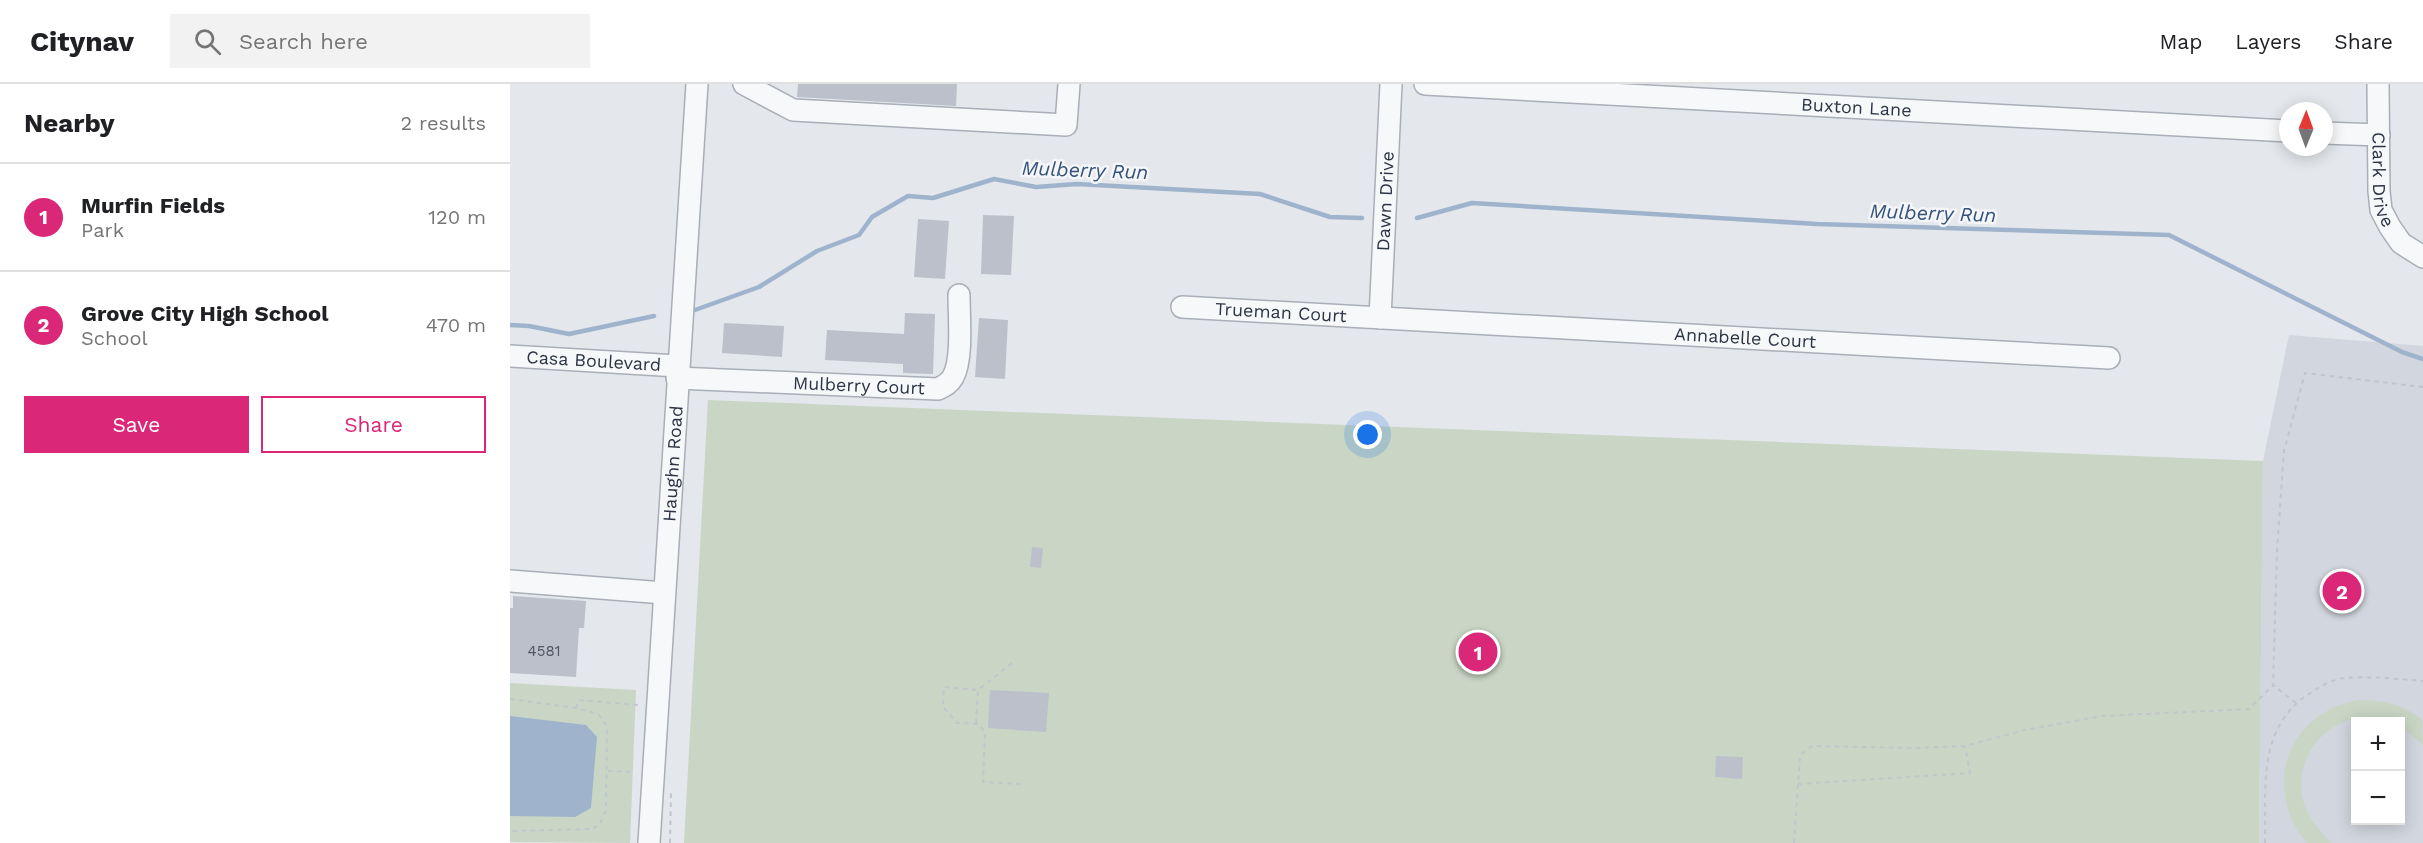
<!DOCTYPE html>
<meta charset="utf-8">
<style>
:root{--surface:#fff;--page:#f2f2f2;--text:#202124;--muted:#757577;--line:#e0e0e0;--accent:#db2777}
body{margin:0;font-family:"Work Sans",sans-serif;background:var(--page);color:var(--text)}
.controls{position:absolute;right:18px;bottom:18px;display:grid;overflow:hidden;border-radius:0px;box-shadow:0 3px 15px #0003}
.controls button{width:54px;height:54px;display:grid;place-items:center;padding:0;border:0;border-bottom:2px solid var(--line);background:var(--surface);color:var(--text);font:30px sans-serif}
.compass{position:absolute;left:1769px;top:18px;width:54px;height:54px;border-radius:50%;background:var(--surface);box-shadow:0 3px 15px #0003;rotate:1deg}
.you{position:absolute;left:858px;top:351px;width:21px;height:21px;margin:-15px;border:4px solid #fff;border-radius:50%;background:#1a73e8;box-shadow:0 0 0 9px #1a73e833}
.badge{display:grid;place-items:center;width:39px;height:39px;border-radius:50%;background:var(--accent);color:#fff;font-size:20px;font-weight:700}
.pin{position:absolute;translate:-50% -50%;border:3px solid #fff;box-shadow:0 2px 6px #0006}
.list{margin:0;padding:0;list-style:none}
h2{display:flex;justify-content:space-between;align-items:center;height:78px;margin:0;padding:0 24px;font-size:26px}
h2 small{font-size:20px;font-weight:400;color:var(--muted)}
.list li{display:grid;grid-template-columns:39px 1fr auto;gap:18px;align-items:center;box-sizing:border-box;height:108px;padding:0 24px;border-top:2px solid var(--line)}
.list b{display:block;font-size:22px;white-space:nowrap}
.list p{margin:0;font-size:20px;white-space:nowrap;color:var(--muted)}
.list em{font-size:20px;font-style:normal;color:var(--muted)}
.actions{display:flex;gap:12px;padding:18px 24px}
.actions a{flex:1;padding:14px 0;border:2px solid var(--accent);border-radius:0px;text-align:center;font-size:21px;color:var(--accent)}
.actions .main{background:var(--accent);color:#fff}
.icon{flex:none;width:33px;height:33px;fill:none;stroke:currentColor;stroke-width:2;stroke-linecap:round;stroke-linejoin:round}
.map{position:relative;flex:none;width:1913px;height:759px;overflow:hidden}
header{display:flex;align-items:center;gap:36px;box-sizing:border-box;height:84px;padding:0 30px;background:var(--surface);border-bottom:2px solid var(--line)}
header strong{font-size:28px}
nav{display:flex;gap:33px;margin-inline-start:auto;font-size:21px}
.search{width:420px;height:54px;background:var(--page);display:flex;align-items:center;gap:15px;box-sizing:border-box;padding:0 21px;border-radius:0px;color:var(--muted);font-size:22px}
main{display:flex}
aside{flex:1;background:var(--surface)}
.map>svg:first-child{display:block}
.built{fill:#d2d6de;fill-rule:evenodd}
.green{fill:#c9d6c5}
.water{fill:#9fb4cc}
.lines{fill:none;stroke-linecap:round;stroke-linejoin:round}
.stream{stroke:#9fb4cc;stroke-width:4.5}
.building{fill:#bbc0ca}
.minor-casing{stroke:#a9aeb7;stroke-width:24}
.path{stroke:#c2c5cb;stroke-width:2;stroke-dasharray:4.5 4.5;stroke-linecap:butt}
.minor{stroke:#f7f8fa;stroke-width:21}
.labels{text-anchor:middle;stroke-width:5;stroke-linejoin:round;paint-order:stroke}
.number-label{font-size:15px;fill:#4f5766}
.street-label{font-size:18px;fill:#2b3445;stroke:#f4f6f9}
.water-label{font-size:20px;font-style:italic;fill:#34527a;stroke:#f4f6f9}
</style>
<header>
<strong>Citynav</strong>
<div class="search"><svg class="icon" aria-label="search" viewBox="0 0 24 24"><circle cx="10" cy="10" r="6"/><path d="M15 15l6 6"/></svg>Search here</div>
<nav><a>Map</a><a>Layers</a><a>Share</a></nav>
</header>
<main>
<aside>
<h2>Nearby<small>2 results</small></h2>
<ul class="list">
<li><span class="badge">1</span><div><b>Murfin Fields</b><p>Park</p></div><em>120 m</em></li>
<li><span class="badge">2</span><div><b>Grove City High School</b><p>School</p></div><em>470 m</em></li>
</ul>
<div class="actions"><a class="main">Save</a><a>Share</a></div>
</aside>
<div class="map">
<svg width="1913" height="759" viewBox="0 0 1913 759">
<rect width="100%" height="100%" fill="#e4e7ec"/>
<path class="built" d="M1779 251 1913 262V759H1749L1753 377ZM1846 638H1890V736H1846Z"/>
<path class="green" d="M198 316 1753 377 1749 759H174Z
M0 599 126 606 120 759 0 758Z
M1850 616C1874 616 1892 621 1912 635L1913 661 1891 642 1890 638C1873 638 1858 631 1840 636 1802 647 1781 689 1796 725 1802 738 1812 749 1821 759H1797C1750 704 1778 627 1850 616Z"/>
<path class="water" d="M0 632 76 641 87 653 81 724 65 733 0 732Z"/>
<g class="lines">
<path class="stream" d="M907 134 962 119 1307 140 1659 151 1892 268 1913 275
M185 226 249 203 307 167 349 151 362 133 398 112 423 114 484 95 526 103 567 100 750 110 820 133 852 134
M0 241 19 242 59 250 144 232"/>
</g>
<path class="building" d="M288 0H447L446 22 287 13Z
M473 131 504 132 501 191 471 190Z
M408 135 439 137 435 195 404 193Z
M395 229 425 230 423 290 393 289V280L315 276 317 246 394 250Z
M469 234 498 236 495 295 465 293Z
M214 239 274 242 272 273 212 269Z
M522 463 533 464 531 484 520 483Z
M3 512 76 517 74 544H69L66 593 0 589V524H3Z
M480 606 539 609 536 648 478 644Z
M1206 672 1233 673 1232 695 1205 693Z"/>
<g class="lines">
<defs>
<g id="minor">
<path d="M234 0 283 26 556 41 559 0"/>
<path id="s1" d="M915 0 1778 47"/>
<path id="s2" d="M1868 0 1869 107 1871 126 1880 143 1891 159 1913 173"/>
<path d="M1814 49 1869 51"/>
<path id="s3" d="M672 223 1599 274"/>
<path id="s4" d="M870 234 881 0"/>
<path id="s5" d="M0 272 168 282"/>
<path id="s6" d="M167 294 428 305C434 302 439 300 443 293 453 275 449 233 449 211"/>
<path d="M0 497 154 509"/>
<path id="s7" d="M139 759 187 0"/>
</g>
</defs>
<use href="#minor" class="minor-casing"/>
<path class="path" d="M502 579 468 606 434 603 433 623 447 639 469 640 475 649 473 698 513 700
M0 615 66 624 88 630 97 642 96 726 90 740 82 745 0 747
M1786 619 1763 601 1767 467 1774 367 1795 289 1913 303
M66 624 69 616 129 621
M466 639 468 606
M98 687 125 688
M1288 700 1460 689 1455 662
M160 759 161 708
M1284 759 1290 671 1302 662 1405 664 1455 662 1515 646 1592 632 1739 625 1763 601
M1755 759C1756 705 1747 646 1797 611 1808 604 1821 595 1835 594 1860 592 1887 595 1913 597"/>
<use href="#minor" class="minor"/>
</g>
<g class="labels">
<g class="number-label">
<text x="34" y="572">4581</text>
</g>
<g class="street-label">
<text dy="6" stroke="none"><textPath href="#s1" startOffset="432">Buxton Lane</textPath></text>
<text dy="6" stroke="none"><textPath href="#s2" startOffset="96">Clark Drive</textPath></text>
<text dy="6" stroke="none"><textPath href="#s4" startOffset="117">Dawn Drive</textPath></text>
<text dy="6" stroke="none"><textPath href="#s3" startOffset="99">Trueman Court</textPath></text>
<text dy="6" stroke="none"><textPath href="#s3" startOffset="564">Annabelle Court</textPath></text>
<text dy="6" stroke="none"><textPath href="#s5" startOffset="84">Casa Boulevard</textPath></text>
<text dy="6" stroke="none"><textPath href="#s6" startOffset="182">Mulberry Court</textPath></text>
<text dy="6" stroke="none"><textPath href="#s7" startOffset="380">Haughn Road</textPath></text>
</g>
<g class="water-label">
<text transform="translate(575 86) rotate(2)" y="7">Mulberry Run</text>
<text transform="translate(1423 129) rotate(2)" y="7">Mulberry Run</text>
</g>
</g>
</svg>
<div class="controls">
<button>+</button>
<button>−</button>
</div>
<svg class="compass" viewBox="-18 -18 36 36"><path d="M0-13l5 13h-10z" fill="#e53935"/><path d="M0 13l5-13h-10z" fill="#757577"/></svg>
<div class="you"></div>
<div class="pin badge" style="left:968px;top:568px">1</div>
<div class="pin badge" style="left:1832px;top:507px">2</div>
</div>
</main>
